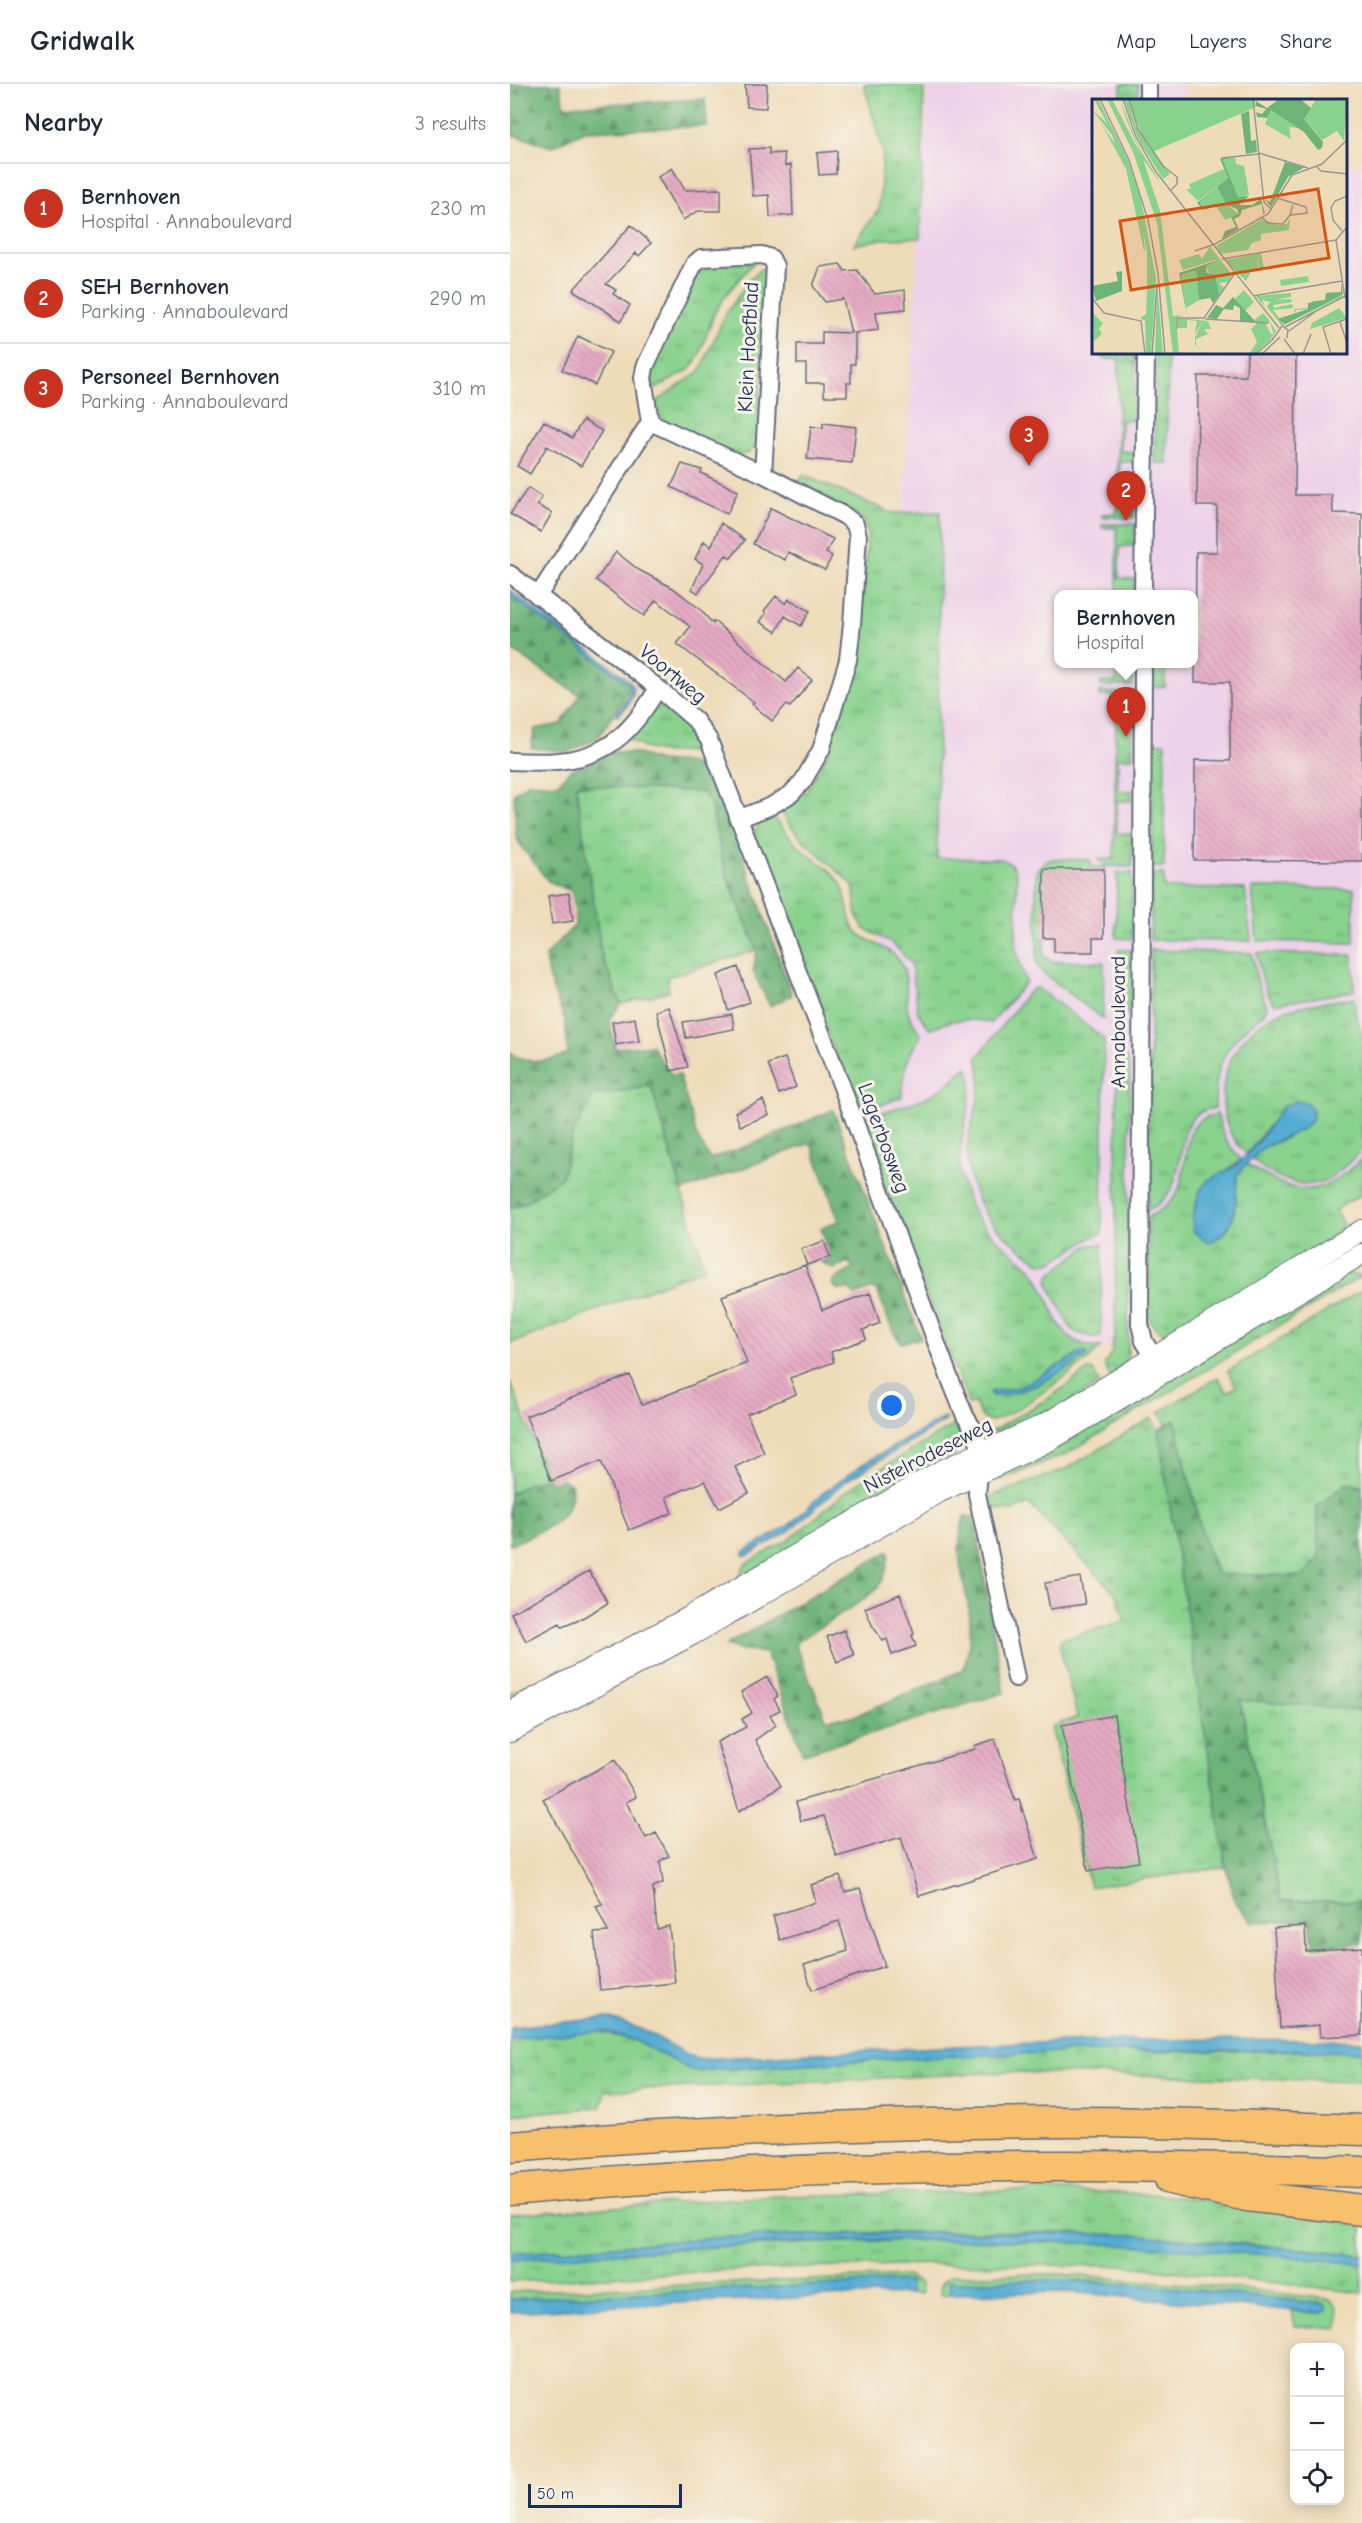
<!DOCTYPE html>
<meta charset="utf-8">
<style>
:root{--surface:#fff;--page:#f2f2f3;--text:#1f2937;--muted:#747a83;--line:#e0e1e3;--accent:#c8321e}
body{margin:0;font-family:"Comic Neue",sans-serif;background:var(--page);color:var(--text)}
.controls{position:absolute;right:18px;bottom:18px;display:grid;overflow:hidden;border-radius:12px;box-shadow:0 3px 15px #0003}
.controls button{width:54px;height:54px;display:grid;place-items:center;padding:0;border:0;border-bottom:2px solid var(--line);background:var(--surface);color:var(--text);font:30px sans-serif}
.scale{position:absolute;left:18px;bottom:15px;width:154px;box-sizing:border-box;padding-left:6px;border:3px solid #1b2f5e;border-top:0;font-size:16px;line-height:21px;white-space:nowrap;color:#1b2f5e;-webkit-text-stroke:4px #f7f3e8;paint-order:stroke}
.you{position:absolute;left:382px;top:1322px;width:21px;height:21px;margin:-15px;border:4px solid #fff;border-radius:50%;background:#1a73e8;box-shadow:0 0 0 9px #1a73e833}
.badge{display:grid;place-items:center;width:39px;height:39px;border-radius:50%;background:var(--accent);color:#fff;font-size:20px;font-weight:700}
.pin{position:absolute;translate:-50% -50px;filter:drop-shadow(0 2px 3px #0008)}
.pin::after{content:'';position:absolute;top:32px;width:21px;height:18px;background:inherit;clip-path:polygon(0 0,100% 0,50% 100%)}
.popup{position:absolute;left:544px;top:506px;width:144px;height:78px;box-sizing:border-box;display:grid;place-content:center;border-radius:12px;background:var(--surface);filter:drop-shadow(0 2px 4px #0005);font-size:20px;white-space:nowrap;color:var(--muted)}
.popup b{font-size:22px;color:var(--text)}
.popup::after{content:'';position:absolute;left:50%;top:100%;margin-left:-12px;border:12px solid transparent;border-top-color:var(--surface)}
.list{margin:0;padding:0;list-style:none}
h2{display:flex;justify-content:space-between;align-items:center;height:78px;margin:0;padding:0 24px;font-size:26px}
h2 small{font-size:20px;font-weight:400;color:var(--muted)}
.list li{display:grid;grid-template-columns:39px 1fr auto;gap:18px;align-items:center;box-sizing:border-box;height:90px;padding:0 24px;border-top:2px solid var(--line)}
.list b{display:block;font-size:22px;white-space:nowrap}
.list p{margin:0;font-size:20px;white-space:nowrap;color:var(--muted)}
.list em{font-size:20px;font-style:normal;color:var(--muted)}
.icon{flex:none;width:33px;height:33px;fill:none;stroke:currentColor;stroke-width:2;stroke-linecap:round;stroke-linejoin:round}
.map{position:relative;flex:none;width:852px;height:2439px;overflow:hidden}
header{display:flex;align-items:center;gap:36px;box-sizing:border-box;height:84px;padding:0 30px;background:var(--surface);border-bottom:2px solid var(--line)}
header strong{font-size:28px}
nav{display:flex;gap:33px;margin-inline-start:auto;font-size:21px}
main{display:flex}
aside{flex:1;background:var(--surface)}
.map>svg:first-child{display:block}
.built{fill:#edd1e9;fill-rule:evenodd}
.grass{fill:url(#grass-tufts);stroke:#528076;stroke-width:1.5;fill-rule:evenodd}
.forest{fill:url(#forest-firs);stroke:#44726c;stroke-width:1.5}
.water{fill:#55acd2;stroke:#386e98;stroke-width:1.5}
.building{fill:url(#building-back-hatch)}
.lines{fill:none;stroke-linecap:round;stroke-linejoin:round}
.minor-casing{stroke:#656c7e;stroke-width:20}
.tertiary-casing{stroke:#656c7e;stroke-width:22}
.motorway-casing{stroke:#656c7e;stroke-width:33}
.minor{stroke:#fff;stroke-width:16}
.tertiary{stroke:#fff;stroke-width:20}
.motorway{stroke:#f8bf6c;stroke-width:30}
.labels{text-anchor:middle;stroke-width:6;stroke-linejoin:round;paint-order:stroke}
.street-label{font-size:21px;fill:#1b2f5e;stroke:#f7f3e8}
.inset-road{fill:none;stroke:#9a9795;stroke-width:1.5}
.view{fill:#d45514;fill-opacity:0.15;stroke:#d45514;stroke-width:3}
.inset-edge{fill:none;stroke:#1b2f5e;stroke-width:3}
</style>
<header>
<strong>Gridwalk</strong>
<nav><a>Map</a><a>Layers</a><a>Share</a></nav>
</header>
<main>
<aside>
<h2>Nearby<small>3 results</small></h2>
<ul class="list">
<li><span class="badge">1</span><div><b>Bernhoven</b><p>Hospital · Annaboulevard</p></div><em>230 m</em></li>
<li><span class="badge">2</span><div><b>SEH Bernhoven</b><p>Parking · Annaboulevard</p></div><em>290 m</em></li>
<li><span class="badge">3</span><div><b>Personeel Bernhoven</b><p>Parking · Annaboulevard</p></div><em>310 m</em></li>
</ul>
</aside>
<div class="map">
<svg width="852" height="2439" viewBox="0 0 852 2439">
<defs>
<pattern id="grass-tufts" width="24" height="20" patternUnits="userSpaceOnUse" patternTransform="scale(1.5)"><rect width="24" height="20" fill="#89d28e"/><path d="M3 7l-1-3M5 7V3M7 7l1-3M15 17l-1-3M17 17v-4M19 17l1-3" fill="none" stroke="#6fab77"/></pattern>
<pattern id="forest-firs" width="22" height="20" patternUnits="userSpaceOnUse" patternTransform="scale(1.5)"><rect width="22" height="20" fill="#6eb479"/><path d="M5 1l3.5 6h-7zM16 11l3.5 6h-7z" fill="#5a9366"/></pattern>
<pattern id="building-back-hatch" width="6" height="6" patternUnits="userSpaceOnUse" patternTransform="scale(1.5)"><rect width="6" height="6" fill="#e6abc4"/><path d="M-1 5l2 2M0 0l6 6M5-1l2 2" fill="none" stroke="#c593ab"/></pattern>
</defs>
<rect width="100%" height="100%" fill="#f7f3e8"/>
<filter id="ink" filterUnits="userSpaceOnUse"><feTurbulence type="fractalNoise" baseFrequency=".0167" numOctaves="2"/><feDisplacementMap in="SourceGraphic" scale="12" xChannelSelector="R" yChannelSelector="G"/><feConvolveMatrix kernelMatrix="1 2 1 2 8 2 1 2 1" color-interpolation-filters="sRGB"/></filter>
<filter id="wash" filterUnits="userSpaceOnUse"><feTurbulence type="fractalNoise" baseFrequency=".008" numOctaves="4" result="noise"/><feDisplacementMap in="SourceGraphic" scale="24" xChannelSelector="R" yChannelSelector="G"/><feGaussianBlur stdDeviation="1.35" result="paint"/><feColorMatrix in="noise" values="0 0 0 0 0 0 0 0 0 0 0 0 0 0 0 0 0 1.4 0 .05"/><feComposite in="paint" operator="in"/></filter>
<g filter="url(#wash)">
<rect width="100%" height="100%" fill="#eedcb9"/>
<path class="built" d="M417 0H674V16H584V268H836V82H852V1111L489 1328 359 1037ZM548 510H684V580H548Z"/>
<path class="grass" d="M354 0H414L410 154 372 155 344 161 369 125 373 68Z
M611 0H628V16H611Z
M244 178 218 208 205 228 188 274 179 286 143 306 140 289 185 192C202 176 221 178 244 178Z
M252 184 257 193 247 360 239 369 225 372 157 338 152 334 145 319 190 287 215 231 240 195Z
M593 270 625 271V336L611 337 610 367 625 368V378H610V409L625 410 624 434 592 433V430L607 429 609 275H593Z
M646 271H658L657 379H644Z
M293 391 382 429 430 428 427 774 492 775 502 781 507 791 506 866 516 898 481 939C458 933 442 935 420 945L408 929 401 879 382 859 355 845 347 833 343 801 292 755 279 740 271 726 296 708 317 670 344 582 349 556 358 450 355 439 346 430 287 400Z
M592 440H625L624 462 610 463 609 494 624 495V505H609V510H607V444H592Z
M606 580H623V602H591L590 598H606Z
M643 580H655V603H643Z
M590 608 623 609 622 674H608V707H622V717H607V749L622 750V783L596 782 589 775H604L606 612H590Z
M150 623C176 624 193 659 201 681L184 669 173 667 158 669 134 664 117 654 143 626Z
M642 659H655L654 783H642Z
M65 701 193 708 200 718 216 790 247 866 157 893 159 907 111 920 92 873Z
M260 731C270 739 276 749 285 759 298 773 320 782 330 798 339 813 336 836 345 846 358 861 383 862 392 881 399 895 395 913 398 927 400 935 407 944 411 952 396 974 393 986 392 1013L358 1026H346L244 751 250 736Z
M543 775 581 776V783H595V789L538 788V854H530L531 857 535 856 533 871 541 877 594 878 593 935 533 889 527 881 526 792C528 782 533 777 543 775Z
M607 789H622V855L606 854Z
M642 790H654V804L735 805 741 857 640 856Z
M742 804 844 805V859L747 857Z
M608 866H622C621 886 628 928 608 937Z
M641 866 742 869 748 900 757 923C754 932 744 937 737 943 710 968 705 988 705 1024 650 1031 691 1102 638 1126Z
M747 869 843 871 844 907 765 920C753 909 750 884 747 869Z
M528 904 594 955 592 1150 584 1152 540 1179H530C495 1152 470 1138 460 1092 457 1078 456 1065 459 1051 466 1024 475 1002 467 974L516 911 523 905Z
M844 914 845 928 852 949V1066C839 1078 821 1098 802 1100 781 1102 756 1088 742 1075L752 1064 778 1053 759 1041 737 1070C721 1057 714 1037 713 1017 711 976 737 940 776 926 798 919 821 917 844 914Z
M607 965 615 972 620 983 618 1269 615 1280 600 1293 594 1280 602 1268 603 1256H605Z
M457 983C471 999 445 1060 450 1086 457 1127 468 1140 499 1166 507 1172 516 1179 523 1187 546 1217 541 1262 591 1263 583 1275 491 1341 478 1337 470 1334 467 1325 465 1318L459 1321 352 1042 356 1036 362 1032 413 1015 431 1005ZM577 1270 576 1272 526 1302 480 1308 510 1303Z
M141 1002 194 1184 0 1260V1124L13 1120 51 1094 64 1047 84 1012Z
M707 1030 715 1055 731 1076 690 1106 682 1134 736 1080C787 1112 808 1117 852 1074V1110L825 1126 833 1140 831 1143 797 1173 667 1250C652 1252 642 1245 638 1230V1133C650 1127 660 1121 667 1109 682 1081 665 1037 707 1030Z
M592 1160 591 1251 585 1254 565 1248 560 1243 538 1199 539 1192 577 1162Z
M837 1189 852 1192 558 1369 490 1396 487 1389Z
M852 1206V1401L836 1400 807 1422 809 1474 792 1492 707 1490 693 1454 665 1336 657 1341 649 1328 708 1293 717 1308 726 1303 718 1287Z
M578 1286 583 1287 590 1299C564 1315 513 1357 482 1347L539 1314Z
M0 1297 38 1394 21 1398 0 1410Z
M641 1334 648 1346 716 1783 580 1803 541 1643 567 1633 550 1562 551 1555 615 1537 607 1511 519 1420 502 1427 479 1423V1413L558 1384Z
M448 1338C454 1354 451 1363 441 1376L227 1497 235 1480 280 1455 344 1401Z
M56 1584 59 1589 0 1620V1609L19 1599 23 1601Z
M730 1616 852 1626V1817H771Z
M88 1947 126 1957 181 1986 187 1987 389 1974 539 1968 818 1967 852 1968V1997L500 1988 95 2007 91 2023 0 2031V1955Z
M531 2106 640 2110 852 2133V2171C778 2163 704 2156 630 2152 420 2140 209 2153 0 2170V2130L266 2112Z
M449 2156 589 2159 733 2167 852 2180V2209L619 2182 419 2180 207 2187 0 2198V2176C150 2165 299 2157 449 2156Z
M547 2190 716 2203 819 2215C831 2221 829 2232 828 2244L785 2242 782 2227 812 2229 815 2220 679 2205 574 2197 440 2198 441 2210H430L431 2199 442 2191Z
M398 2192 410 2200 411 2210H400L399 2197 0 2215V2208L19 2207Z"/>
<path class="forest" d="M0 0H50L54 22 195 15 197 42 74 47 42 63 0 50Z
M0 511 119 600 121 604 88 654 58 668 21 664 25 645 51 640 70 611 0 565Z
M102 668 125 669 149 677 183 679 204 692 282 911 260 922 243 888 247 866 216 790 200 718 193 708 66 701 92 873 111 920 99 936 105 964 142 961C147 973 155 980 161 991L169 990 187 1053 200 1075 243 1060 323 1026 411 1254 391 1259 383 1248 367 1206 360 1205 345 1211 338 1205 329 1206 322 1201 324 1196 344 1184 338 1178 324 1185 311 1178 321 1174 311 1144 329 1137 301 1059 172 1107 141 1002 84 1012 64 1047 51 1094 13 1120 0 1124V969C20 982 38 977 58 970L55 937 38 892 35 872 65 841V822L61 807 38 797 13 765 6 753 4 709 19 698 47 700 60 686 76 681Z
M665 1336 693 1454 707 1490 792 1492 809 1474 807 1422 836 1400 852 1401V1626L730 1616 771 1817H852V1860L803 1862 800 1837 742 1838 725 1818 716 1783 648 1346Z
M38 1394 42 1399 52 1395 61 1400C68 1437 26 1449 0 1461V1410L21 1398Z
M454 1433H464L494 1609 293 1670 256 1569 228 1565 216 1561 379 1467C378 1477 377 1490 371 1499 358 1518 306 1543 285 1560L316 1635 342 1633 453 1586C459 1567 462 1546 459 1526 453 1490 443 1471 454 1433Z"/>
<path class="water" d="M0 506 120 597C130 611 117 621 108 632L106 631 121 610 119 600 0 511Z
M785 1017 796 1018 801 1023 803 1035 793 1045 752 1064 727 1090C726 1116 728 1151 698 1158L683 1147 682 1134 690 1106 698 1096 726 1082 748 1058 773 1022Z
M573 1268H575L577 1272C547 1290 518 1311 482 1312L480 1308 510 1303Z
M435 1333V1337L337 1396 278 1448 237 1472 233 1471 234 1468 278 1442 313 1409 353 1380Z
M98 1934 134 1946 186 1975C408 1964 630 1950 852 1957V1968C630 1962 408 1971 187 1987L181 1986 126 1957 95 1947 0 1955V1943Z
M436 2148 629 2151 852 2171V2180C680 2162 508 2152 335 2157 223 2160 112 2168 0 2176V2170L219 2153Z
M515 2196C616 2197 715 2209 815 2220L817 2226 812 2229 556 2208 441 2210 439 2198Z
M399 2197 400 2210 203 2217 0 2228V2215Z"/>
<g id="blocks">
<path class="building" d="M235 0H257L256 24 237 23Z
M259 64V70L274 69 275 82 281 81 283 131 260 133 259 111 243 112 239 65Z
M327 67 326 90 309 91 307 69Z
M162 84 175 106 211 105V127H188L173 136 148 93Z
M121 141 141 159 129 172 126 169 96 200 106 206 103 210 120 221 111 237 63 206Z
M330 180 335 187 347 186 365 210 395 206 396 225 366 228 368 246 345 249V280H341V299H337V312H314V299H296V280H287V260H312V248L341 249 333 215 315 218 303 202 310 183Z
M68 252 101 268 85 301 52 286Z
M737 268H786L785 411H822L823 429 852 430V777L684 776 685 676 720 677V598H685L686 468H707V422H687L688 292H736Z
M73 336 92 347 71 382 37 362 20 390 7 382 34 337 62 354Z
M313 339 346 343 342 379 297 375 301 342 313 344Z
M172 380 192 386 191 389 228 407 217 430 161 403Z
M18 404 32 413 27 421 42 429 31 448 0 430Z
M261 424 323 455 316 469 322 472 315 486 278 468 275 476 243 460Z
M211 439 235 456 221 474 216 471 188 509 182 505 193 480 185 475 194 457 201 463Z
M106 468 129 486 163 504 190 525 203 540 204 537 276 598 288 584 302 596 280 623 276 621 262 637 242 620 244 618 167 560 180 543 171 535 146 516 134 532 86 496Z
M266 512 276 520 279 515 300 527 291 542 275 532 266 548 250 538 256 529 254 527Z
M534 785H594V854H583V868H544V854H533Z
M59 809 63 837 42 840 38 812Z
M228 883 240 918 218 926 208 891Z
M159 923 178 983 161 987 146 927Z
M222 930 224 945 176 954 173 938Z
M125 934 129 957 106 961 102 938Z
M275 974 286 1003 269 1010 258 980Z
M253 1016 259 1031 230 1042 225 1028Z
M314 1157 320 1173 297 1181 291 1165Z
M295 1181 312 1226 360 1209 370 1239 353 1246 356 1255 321 1268 324 1278 280 1294 286 1310 237 1330 254 1369 225 1383 239 1409 209 1424 195 1397 156 1413 162 1429 119 1446 91 1377 41 1397 16 1332 120 1291 132 1321 237 1279 212 1212Z
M79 1487 98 1519 67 1537 52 1543 50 1539 16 1557 1 1529Z
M570 1493 575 1520 540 1525 535 1499Z
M390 1510 404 1550 402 1551 406 1562 382 1571 377 1555 373 1557 362 1541 355 1524Z
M334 1546 344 1571 327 1578 317 1553Z
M257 1593 268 1612 264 1615 270 1626 260 1631 266 1641 245 1656 271 1702 229 1727 207 1658 236 1643 232 1635 242 1629 231 1608Z
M604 1631 629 1778 578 1787 552 1641Z
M485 1655 505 1716 509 1715 528 1775 409 1812 391 1753 327 1773 314 1732 291 1737 286 1718 465 1665 464 1662Z
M105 1676 126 1713 116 1718 136 1754 146 1749 159 1772 150 1777 153 1799 143 1803 147 1845 159 1842 165 1899 90 1906 84 1849 98 1848 86 1822 92 1820 33 1715Z
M330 1792 335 1808 350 1804 375 1882 302 1906 294 1881 338 1867 329 1837 270 1856 263 1832 306 1818 301 1801Z
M795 1842 796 1867 852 1863V1951L810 1953 809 1941 770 1944 764 1844Z"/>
</g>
</g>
<g filter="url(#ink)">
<use href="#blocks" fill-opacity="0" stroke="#656c7e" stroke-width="1.5"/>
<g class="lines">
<defs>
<path id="minor" d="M638 16V0
M0 490 148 604 185 636 199 656 332 1003 438 1290 455 1332 466 1349 471 1369 467 1410 506 1594
M633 510 636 268
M28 512 140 338 133 294 135 283 184 180 191 174 252 171 261 174 265 182 253 390 140 338
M633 580 630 1240 634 1257 650 1284
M0 677C75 681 108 672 148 604
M228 735 261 722 281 710 293 697 311 666 338 576 342 540 348 452 345 440 335 432 253 390"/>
<path id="tertiary" d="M0 1627 179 1533 430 1387 535 1340 852 1146
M0 1648 182 1551 430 1408 539 1357 852 1170"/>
<path id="motorway" d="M0 2063C188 2047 378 2038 566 2038 662 2038 757 2042 852 2046
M660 2095 737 2112 852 2126
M0 2106C284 2079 568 2077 852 2088"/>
</defs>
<use href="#minor" class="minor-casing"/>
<use href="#tertiary" class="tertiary-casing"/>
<use href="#motorway" class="motorway-casing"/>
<use href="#minor" class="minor"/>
<use href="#tertiary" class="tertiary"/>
<use href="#motorway" class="motorway"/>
</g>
</g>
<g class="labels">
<g class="street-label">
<text transform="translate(238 263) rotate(-87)" y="7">Klein Hoefblad</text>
<text transform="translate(163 590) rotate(40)" y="7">Voortweg</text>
<text transform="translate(608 938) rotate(-90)" y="7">Annaboulevard</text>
<text transform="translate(374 1054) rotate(70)" y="7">Lagerbosweg</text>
<text transform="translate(418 1371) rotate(-27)" y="7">Nistelrodeseweg</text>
</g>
</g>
<g transform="translate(582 15)">
<rect width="255" height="255" fill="#eedcb9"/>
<path d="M2 0H6L36 61 49 100 64 179 59 255H54L53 222 48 219 54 215 55 188 58 189 55 186V154L51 132 53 151 52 152 34 70 9 24 23 45 20 36 0 11 15 24ZM15 0H20L49 56 35 22 31 10 28 0 46 47 69 85 51 60 68 112 81 217 91 216 84 219 87 255H81L65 124 41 53ZM32 0 35 3 36 0 44 27 78 75 71 80 46 40ZM224 0 255 2 252 42 245 32 230 41 212 20ZM179 10 206 29 197 28 199 40 173 25ZM143 58 144 65 152 67 157 96 146 99 131 61ZM132 70 136 79 106 102 94 90H99L97 85ZM125 88 138 108 147 115 133 121 123 106 114 111 108 103ZM198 119 197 131 169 135V141L160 144 156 151 128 155 124 147 170 120 186 126 195 125ZM118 147 140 176 136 183 127 184 132 189 127 196 114 167 126 160 91 171 87 161 107 155 110 160ZM169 154 172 169 167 170 165 157 166 170 159 172 154 182 133 161ZM104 170 107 201 94 209 89 176ZM216 177 217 183 189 187 188 181ZM65 182 71 255H63ZM248 186 249 193 235 196 234 201 251 195 249 198 190 227 175 208 178 203 170 201 173 208 164 197 199 194V198L182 201 199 200 200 203 181 206 182 209 200 205 201 209 181 211 192 225 231 203 215 210 204 211 203 216 188 220V219L203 215 202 210 215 209 221 202 233 201 234 194 249 193ZM152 191 162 203 153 212 143 200ZM247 209 255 219 218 230 220 224ZM1 214 11 224 7 230 10 235 2 242ZM171 214 178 222 174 225 178 234 182 236 178 223 184 232 178 241 163 255H157L165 243 159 230 164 225 162 221ZM86 219 116 222 119 230H112L116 235 104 240V246L115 253 103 246V239L111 222 103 235 105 222 95 221V229H86Z" fill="#89d28e"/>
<path d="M187 0H208L219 9 212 20 231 43 230 49 226 51 212 33 179 11 175 19 165 18 164 13 170 15 174 10 164 7V2L175 9ZM157 12 159 42 164 41 165 53 154 55 149 15ZM144 57 131 61 146 98 157 97 147 106H160L169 100 173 114 156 125 171 115 170 105 150 111 148 117 142 120 147 130 130 140 133 132 144 128 139 118 147 115 145 110 135 106 125 88 108 103 113 113 105 104 136 79 128 60ZM193 63 213 68 196 78 179 108 173 100 178 103ZM126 161 114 167 115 174 123 176 127 196 121 204 118 199 107 201 104 171 89 176 95 217 87 174ZM30 172V192L4 202 0 187 26 182 24 173ZM249 183 251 195 193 225 186 220 216 210V204L233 201 234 194 249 193ZM141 198 162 221 163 224 148 222V209L142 206 141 211 132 210 125 220 115 219 124 206 131 209Z" fill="#6eb479"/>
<path d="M35 0H163L164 8 58 54Z" fill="#89d28e"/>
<path class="inset-road" d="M8 0 37 61 56 121 66 174 73 255M31 0 44 38 64 73 187 229M37 0 46 30 71 67 85 78V85L78 92M161 0 172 103 179 110M167 54 216 69M129 59 167 55M224 67 229 72 255 75M185 99 214 108 215 114 198 116 201 106M170 118 176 124 191 125 198 116M250 132 241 121 239 109 243 102 255 97M103 152 123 145 176 115 200 76 230 65 255 41M130 160 244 141M161 197 250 182M0 199 12 214 49 222 53 255M253 199 244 141 255 128M113 220 177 224M248 223 255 244M193 228 255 196M85 230V219H112L143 174M197 232 223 213M192 240 203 255M180 241 190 227 196 231 195 239M60 255 65 185M164 255 181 240M170 255 188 238M211 255 219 235M239 255 231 228 255 220"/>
<path class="view" d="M226 90 237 159 39 191 28 122Z"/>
<rect width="255" height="255" class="inset-edge"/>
</g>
</svg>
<div class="controls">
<button>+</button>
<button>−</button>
<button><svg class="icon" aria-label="locate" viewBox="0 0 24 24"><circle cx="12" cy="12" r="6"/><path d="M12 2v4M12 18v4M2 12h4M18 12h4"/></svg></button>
</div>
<div class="scale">50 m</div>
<div class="you"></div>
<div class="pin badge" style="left:616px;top:653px">1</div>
<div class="popup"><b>Bernhoven</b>Hospital</div>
<div class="pin badge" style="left:616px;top:437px">2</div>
<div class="pin badge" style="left:519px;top:382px">3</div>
</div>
</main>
